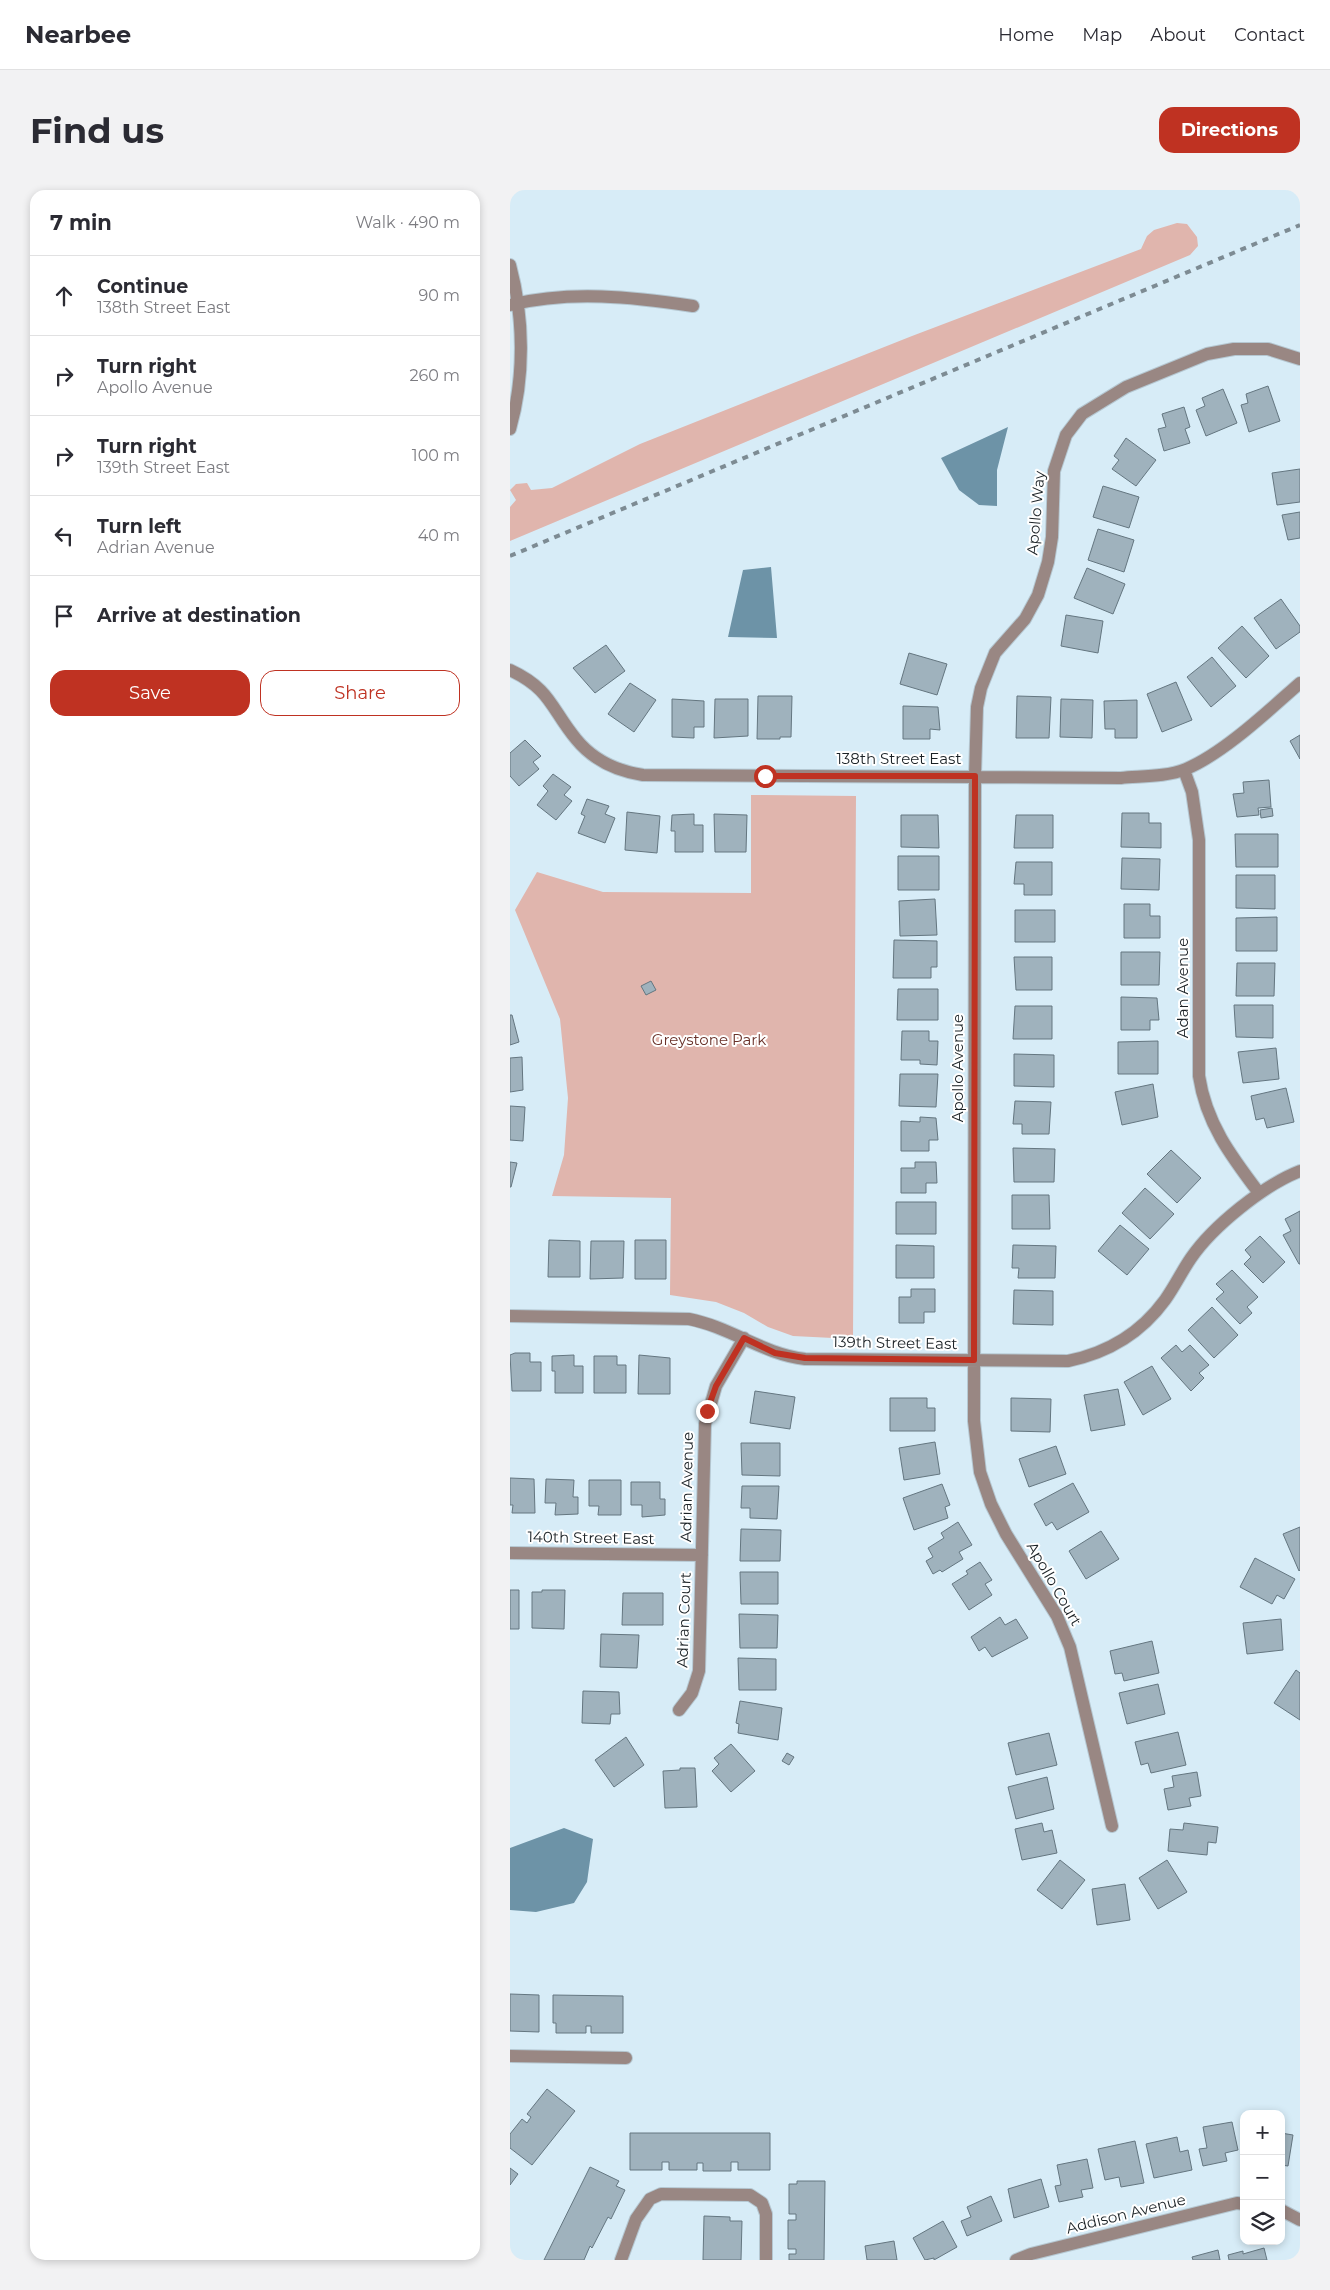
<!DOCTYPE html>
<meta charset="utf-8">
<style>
:root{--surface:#fff;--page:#f2f2f3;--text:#2b2b33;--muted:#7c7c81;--line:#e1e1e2;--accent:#bf3222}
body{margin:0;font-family:Montserrat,sans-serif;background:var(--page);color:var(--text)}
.controls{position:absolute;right:15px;bottom:15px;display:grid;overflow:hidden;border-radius:10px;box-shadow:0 2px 8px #0003}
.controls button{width:45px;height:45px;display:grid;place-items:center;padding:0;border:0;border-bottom:1px solid var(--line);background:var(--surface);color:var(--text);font:25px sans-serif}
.stop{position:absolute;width:15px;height:15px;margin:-11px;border:4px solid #bf3222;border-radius:50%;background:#fff}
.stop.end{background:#bf3222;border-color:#fff;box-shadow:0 1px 5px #0008}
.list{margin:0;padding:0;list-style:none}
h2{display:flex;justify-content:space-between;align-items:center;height:65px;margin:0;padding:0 20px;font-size:21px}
h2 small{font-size:16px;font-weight:400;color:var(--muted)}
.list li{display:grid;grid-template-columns:32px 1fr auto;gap:15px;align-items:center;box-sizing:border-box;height:80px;padding:0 20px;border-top:1px solid var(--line)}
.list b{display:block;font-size:19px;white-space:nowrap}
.list p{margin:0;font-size:16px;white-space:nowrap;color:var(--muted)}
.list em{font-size:16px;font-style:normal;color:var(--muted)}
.actions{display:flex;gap:10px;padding:15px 20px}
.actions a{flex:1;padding:11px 0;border:1px solid var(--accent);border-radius:15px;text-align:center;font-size:18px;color:var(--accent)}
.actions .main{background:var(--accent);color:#fff}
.icon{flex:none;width:28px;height:28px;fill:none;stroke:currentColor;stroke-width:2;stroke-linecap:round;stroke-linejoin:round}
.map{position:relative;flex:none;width:790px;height:2070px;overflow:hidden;border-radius:15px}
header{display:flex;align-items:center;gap:30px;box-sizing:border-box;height:70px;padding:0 25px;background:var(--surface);border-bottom:1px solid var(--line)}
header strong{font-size:24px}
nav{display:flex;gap:28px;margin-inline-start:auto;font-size:18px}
.intro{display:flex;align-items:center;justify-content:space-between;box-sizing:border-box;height:120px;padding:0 30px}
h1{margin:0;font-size:35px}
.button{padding:12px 22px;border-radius:15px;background:var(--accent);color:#fff;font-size:18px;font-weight:700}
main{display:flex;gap:30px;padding:0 30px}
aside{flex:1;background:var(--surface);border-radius:15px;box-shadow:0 2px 8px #0003}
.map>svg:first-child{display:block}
.green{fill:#e0b5ad}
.water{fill:#6d93a7}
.building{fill:#9fb2bd;stroke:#647680}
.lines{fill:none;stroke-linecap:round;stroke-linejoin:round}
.minor-casing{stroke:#b5c7d1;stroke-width:14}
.minor{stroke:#998783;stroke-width:12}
.rail{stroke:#7d8b93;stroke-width:4;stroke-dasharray:6 6;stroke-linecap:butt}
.route{stroke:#bf3222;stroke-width:6}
.labels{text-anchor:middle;stroke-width:4;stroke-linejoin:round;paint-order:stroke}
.street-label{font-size:15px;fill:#1a2125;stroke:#fff}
.park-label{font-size:15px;fill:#693129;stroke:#fff}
</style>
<header>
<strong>Nearbee</strong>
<nav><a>Home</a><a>Map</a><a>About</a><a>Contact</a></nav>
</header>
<div class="intro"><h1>Find us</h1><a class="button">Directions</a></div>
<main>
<aside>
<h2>7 min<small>Walk · 490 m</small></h2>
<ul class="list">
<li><svg class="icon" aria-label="ahead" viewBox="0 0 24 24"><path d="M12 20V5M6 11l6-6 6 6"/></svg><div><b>Continue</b><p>138th Street East</p></div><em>90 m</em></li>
<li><svg class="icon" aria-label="right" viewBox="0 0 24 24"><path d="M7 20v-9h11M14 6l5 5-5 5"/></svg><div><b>Turn right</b><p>Apollo Avenue</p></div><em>260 m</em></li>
<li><svg class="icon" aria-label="right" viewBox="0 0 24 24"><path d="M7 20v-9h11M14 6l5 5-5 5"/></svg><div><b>Turn right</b><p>139th Street East</p></div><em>100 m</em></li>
<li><svg class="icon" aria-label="left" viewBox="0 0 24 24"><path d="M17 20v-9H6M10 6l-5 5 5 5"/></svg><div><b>Turn left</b><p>Adrian Avenue</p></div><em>40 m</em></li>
<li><svg class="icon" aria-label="arrive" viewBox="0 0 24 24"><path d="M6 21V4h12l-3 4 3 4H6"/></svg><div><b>Arrive at destination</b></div></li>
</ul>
<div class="actions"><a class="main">Save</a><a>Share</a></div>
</aside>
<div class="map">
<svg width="790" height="2070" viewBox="0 0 790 2070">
<rect width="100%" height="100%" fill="#d7ecf7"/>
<path class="green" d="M667 33 677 34 687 47 688 56 680 65 0 351V317L6 310 0 300 6 294 17 293 21 300 42 298 130 254 402 146 631 59 637 46 644 40Z
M241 605 346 606 343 1149 283 1146 258 1137 234 1123 206 1112 160 1105 161 1008 42 1006 54 965 58 908 50 829 5 720 27 682 93 702 241 703Z"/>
<path class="water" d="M498 237 487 280V316L469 315 449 300 431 268Z
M261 377 267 448 218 447 233 380Z
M54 1638 83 1649 77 1692 64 1713 26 1722 0 1720V1658Z"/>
<path class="building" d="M758 196 770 231 739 242 731 215 738 213 736 204Z
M713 199 727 233 696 246 686 220 695 216 692 208Z
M674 217 680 237 675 239 680 253 654 261 648 239 656 237 652 224Z
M616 248 646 270 626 296 602 279 609 270 604 266Z
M790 279V312L767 315 762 283Z
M593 296 629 307 619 338 583 327Z
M790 322V348L778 350 772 325Z
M588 339 624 350 614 382 578 370Z
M577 378 615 394 603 424 564 408Z
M771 409 790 436V442L766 459 744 428Z
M556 425 593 431 588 463 551 456Z
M732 436 759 466 736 488 708 458Z
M96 455 115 481 85 503 63 478Z
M399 463 437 474 427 505 390 494Z
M702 467 726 496 701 517 677 487Z
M666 492 682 530 652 542 637 504Z
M120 493 146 510 124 542 98 524Z
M248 506H282L281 547H270V549H247Z
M507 506 541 507 539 548H506Z
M162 509 194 511V537H184V548L162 547Z
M205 509H238V546L204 548Z
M551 509 583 510 582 548 550 547Z
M627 510V548H605V539H595L594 511Z
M393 516 428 517 430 540 420 539V549H393Z
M790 545V569L780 551Z
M15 550 31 566 23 572 29 579 9 596 0 586V563Z
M43 584 61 597 54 605 62 611 46 630 27 615 38 601 33 596Z
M759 590 761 617 748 618 749 625 727 627 723 604 734 603 733 592Z
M77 609 99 616 95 624 105 628 95 653 68 643 75 626 71 624Z
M762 618 763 626 751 628 750 620Z
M117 622 150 626 147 663 115 660Z
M612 623H639V633H651V658L611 657Z
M184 624V635H193V662H165V641H161L162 625Z
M204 624 237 625 236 662H205Z
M391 625H428L429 658 391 657Z
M506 625H543V658H504Z
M725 644H768V677H726Z
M388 666H429V700H388Z
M612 668 650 669 649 700 611 699Z
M506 672H542V705H514V694H504Z
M726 685H765V719L726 718Z
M425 709 427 745 390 746 389 711Z
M614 714H640V726H650V748H614Z
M505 720H545V752H505Z
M767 727V761H726V728Z
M384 750 427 751V777H421V788H383Z
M611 762H650L649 795H611Z
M504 767H542V800H506Z
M727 773H765L764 806H726Z
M141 791 146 800 136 805 131 796Z
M388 799H428V830H387Z
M611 807 647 808 649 830H640V840H611Z
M724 815H763V848L726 847Z
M505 816H542V849H503Z
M0 825H2L9 852 0 855Z
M392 841H419V851H428L427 875 410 874V870H391Z
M648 851V884H608V852Z
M766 858 769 889 733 893 728 862Z
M504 864 544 865V897L504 896Z
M12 867 13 900 0 902V868Z
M390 884H428L426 917 389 916Z
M643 894 648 927 612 935 605 902Z
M776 898 784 932 757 938 754 928 746 930 741 906Z
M505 911 541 912 539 944H512V934H503Z
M0 916 15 917 13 951 0 950Z
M410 927 426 928 428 950H419V961H391V931L410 932Z
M503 958 545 959 544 992H504Z
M661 960 691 988 667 1013 637 984Z
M0 972 7 973 1 997H0Z
M405 972H426L427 993H416V1003H391V978H405Z
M635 998 664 1024 640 1049 612 1023Z
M502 1005H539L540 1039H502Z
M386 1012H426V1044H386Z
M790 1021V1074H789L773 1045 781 1041 775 1029Z
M610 1035 639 1059 617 1085 588 1061Z
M750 1046 775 1072 753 1093 734 1074 741 1067 735 1060Z
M39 1050 70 1051V1087H38Z
M125 1050H156V1089H125Z
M81 1051H114L113 1088 80 1089Z
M386 1055 424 1056V1088H386Z
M503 1055 546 1056 545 1088H508L509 1078H502Z
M722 1080 748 1107 737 1117 742 1123 730 1134 706 1109 714 1102 706 1094Z
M401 1099H425V1122H414V1133H389V1107H401Z
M504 1100 543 1101V1135L503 1134Z
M702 1117 728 1145 704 1168 678 1140Z
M666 1155 672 1162 680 1155 699 1175 689 1183 694 1188 681 1201 651 1168Z
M5 1163H20V1172H31V1201H2L0 1165Z
M64 1165V1176H73V1203H45V1181H42V1166Z
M129 1165 160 1168V1204H128Z
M84 1166H107V1175H116V1203H84Z
M642 1176 661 1209 633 1225 614 1192Z
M608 1199 615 1235 581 1241 574 1205Z
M245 1201 285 1207 280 1239 240 1233Z
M380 1208H417V1218H425V1241H380Z
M501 1208 541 1209 540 1242 501 1241Z
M425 1252 430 1284 394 1290 389 1258Z
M231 1253H270V1286L232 1285Z
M546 1256 556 1284 519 1297 509 1269Z
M0 1288 24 1289 25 1323H2L3 1315H0Z
M36 1289 64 1290 63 1307H68V1324L45 1325 46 1313H35Z
M79 1290H111V1325H88L89 1316H79Z
M121 1292H150V1309H155V1325L132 1327V1315H121Z
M563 1293 579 1322 547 1340 542 1332 536 1336 524 1314Z
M432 1294 440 1315 435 1317 438 1328 404 1340 393 1308Z
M232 1296H269L267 1329 240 1328V1318H231Z
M448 1332 462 1355 449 1362 453 1369 432 1382 430 1380 423 1384 416 1371 423 1367 418 1358 434 1348 431 1343Z
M790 1337V1380L789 1381 773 1344Z
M231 1339 271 1340 270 1371H230Z
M591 1341 609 1369 576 1389 559 1361Z
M745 1368 785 1389 774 1409 767 1405 762 1414 730 1397Z
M470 1372 482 1390 475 1394 482 1405 459 1420 442 1394 458 1384 456 1381Z
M230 1382H268V1414H231Z
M0 1400H9V1439H0Z
M32 1400H55L54 1439 22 1438V1402H32Z
M113 1403H153V1435H112Z
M229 1424 268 1425 267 1458H230Z
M490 1427 495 1435 506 1429 518 1448 482 1467 475 1457 469 1461 461 1447Z
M771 1429 773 1460 737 1464 733 1433Z
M91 1444 129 1445 127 1478 90 1477Z
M642 1451 649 1483 614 1491 612 1483 605 1484 600 1461Z
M228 1468 266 1469V1500H229Z
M786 1480 790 1483V1530L764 1513Z
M648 1494 655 1524 617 1534 609 1503Z
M73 1501 109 1502 110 1524H101L100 1534 72 1533Z
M230 1511 272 1518 268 1550 228 1543 229 1534 226 1533Z
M668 1542 676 1575 641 1583 638 1573 631 1575 625 1552Z
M539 1543 547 1575 506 1585 498 1553Z
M116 1547 134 1575 104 1597 85 1570Z
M221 1554 245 1581 221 1602 202 1581 209 1574 204 1568Z
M277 1563 284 1567 279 1575 272 1571Z
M170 1578H185L187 1617 155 1618 153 1581 170 1580Z
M687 1582 691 1606 679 1608 681 1616 658 1620 654 1599 664 1597 662 1586Z
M537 1587 544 1619 506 1629 498 1597Z
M532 1633 534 1642 542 1640 547 1663 512 1670 505 1639Z
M674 1633 708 1637 706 1653 698 1652 697 1665 658 1661 660 1639 673 1640Z
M550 1670 575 1690 552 1719 527 1700Z
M657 1670 677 1702 648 1719 629 1688Z
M615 1694 620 1730 587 1735 582 1699Z
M0 1804 29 1805V1842L0 1841Z
M43 1805 113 1806V1843H81V1836H76V1843H46V1833H43Z
M37 1899 65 1921 22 1975 0 1958V1944L12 1929 17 1933 21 1927 17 1924Z
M722 1932 728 1960 715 1963 717 1971 693 1976 689 1959 697 1958 693 1937Z
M120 1943H260V1980H228V1972H221V1981H193V1973H187V1980H159V1972H152V1980H120Z
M771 1943 783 1945 778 1976 771 1975Z
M667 1947 670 1962 678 1960 682 1980 644 1988 636 1954Z
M625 1951 634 1993 611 1997 609 1987 595 1990 588 1959Z
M577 1969 583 1998 571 2000 573 2007 549 2012 545 1996 551 1995 547 1975Z
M80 1977 109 1991 106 1996 115 2000 101 2029 98 2027 82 2058 80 2056 74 2070H34Z
M0 1978 8 1984 0 1995Z
M531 1989 539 2017 504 2028 498 1999Z
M287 1991H315L314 2070H279V2064H286V2059H278V2030H286V2024H279V1994H287Z
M481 2006 492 2031 457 2046 451 2031 461 2027 457 2017Z
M194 2026 220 2027V2031H232L231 2070H193Z
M433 2031 447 2057 424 2070V2068L415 2070 403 2048Z
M384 2051 387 2070H357L355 2056Z
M754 2058 757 2070H719L718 2065 733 2061V2064Z
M708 2060 710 2070H683L682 2067Z"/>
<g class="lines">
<defs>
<path id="minor" d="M0 75C14 127 15 187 0 239
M0 115C60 100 123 107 183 116
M0 480C41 499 41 519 66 549 83 570 107 581 133 585L611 588C632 586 656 587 676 579 714 563 758 521 790 493
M674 580 682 602 689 650V886C696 933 721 966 749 1003
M0 1126 179 1129C220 1137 253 1164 295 1169L558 1171C597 1163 631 1143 655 1110 665 1096 672 1081 681 1068 703 1036 754 995 790 981
M0 1363 192 1365
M169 1520 182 1503 189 1481 195 1234 206 1196 234 1148
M602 1636 560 1457 547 1426 496 1344 481 1314 470 1282 464 1231 465 586 467 517 471 498 485 463 515 429 528 405 538 372 542 347 544 281 556 245 572 224 616 197 697 164 724 159H758L790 169
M0 1866 116 1868
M771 2020 790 2030
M111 2070 126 2029 140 2009 151 2004 240 2005 252 2013 256 2024V2070
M506 2070 521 2064 727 2013 734 2014"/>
</defs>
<use href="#minor" class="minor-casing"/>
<use href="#minor" class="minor"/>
<path class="rail" d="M0 366 790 35"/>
</g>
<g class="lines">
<path class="route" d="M197 1221 206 1196 234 1148 265 1163 295 1168 464 1170 465 586H255"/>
</g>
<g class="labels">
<g class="street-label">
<text transform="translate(526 323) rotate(-85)" y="5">Apollo Way</text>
<text x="389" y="574">138th Street East</text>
<text transform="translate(673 798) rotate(-90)" y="5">Adan Avenue</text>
<text transform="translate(448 878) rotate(-90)" y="5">Apollo Avenue</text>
<text transform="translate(385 1153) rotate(1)" y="5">139th Street East</text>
<text transform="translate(177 1297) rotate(-89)" y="5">Adrian Avenue</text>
<text transform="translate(81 1348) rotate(1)" y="5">140th Street East</text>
<text transform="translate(544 1394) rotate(60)" y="5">Apollo Court</text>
<text transform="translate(174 1430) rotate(-88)" y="5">Adrian Court</text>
<text transform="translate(616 2024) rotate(-14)" y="5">Addison Avenue</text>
</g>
<g class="park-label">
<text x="199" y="855">Greystone Park</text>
</g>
</g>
</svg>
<div class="controls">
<button>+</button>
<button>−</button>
<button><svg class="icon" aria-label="layers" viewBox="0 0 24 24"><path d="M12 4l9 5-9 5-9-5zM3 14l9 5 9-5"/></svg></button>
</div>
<div class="stop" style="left:255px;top:586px"></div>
<div class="stop end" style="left:197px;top:1221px"></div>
</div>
</main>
